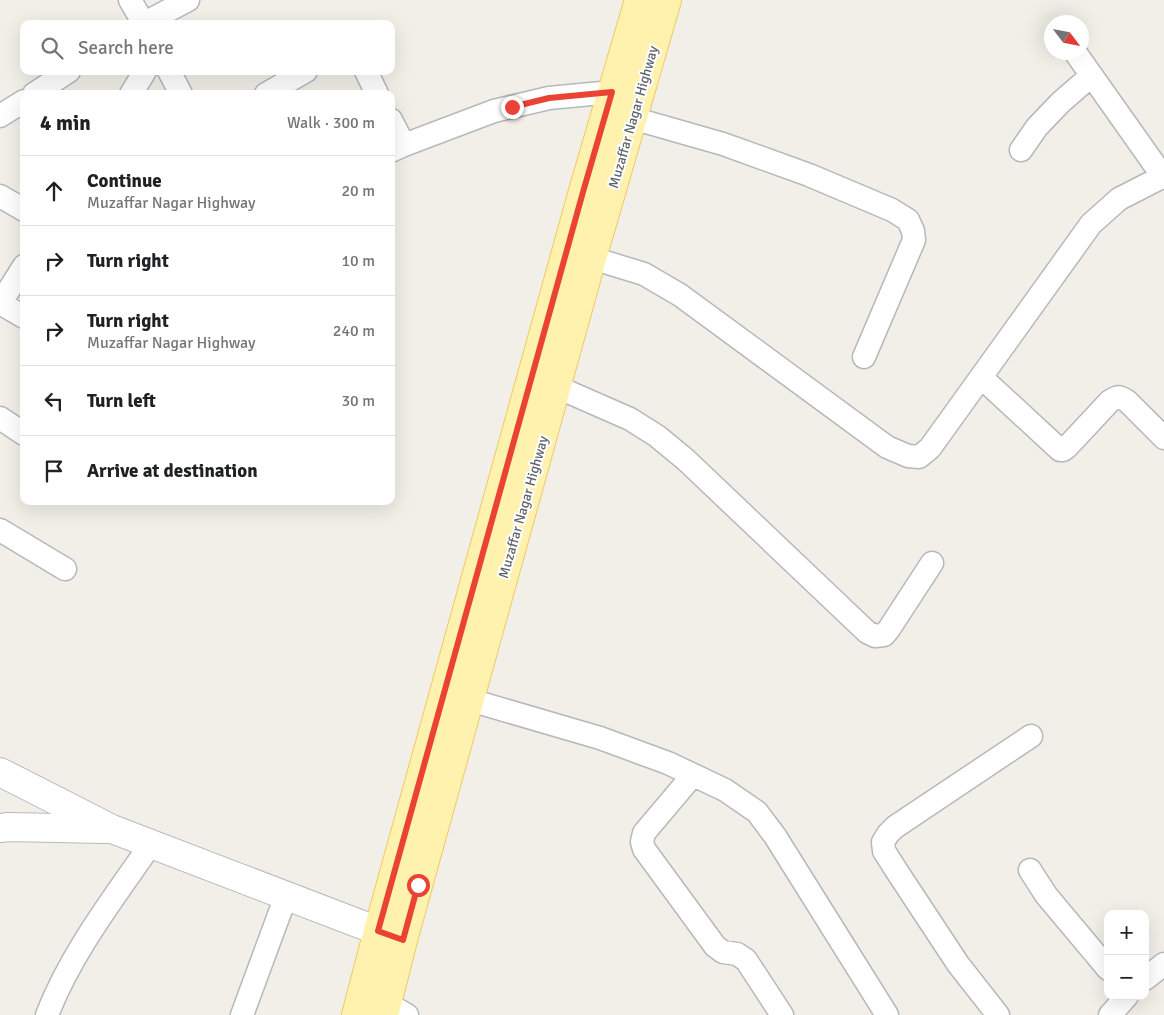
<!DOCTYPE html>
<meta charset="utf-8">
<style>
:root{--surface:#fff;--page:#f2f2f2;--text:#202124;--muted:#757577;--line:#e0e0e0}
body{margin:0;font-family:Signika,sans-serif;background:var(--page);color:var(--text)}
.controls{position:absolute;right:15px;bottom:15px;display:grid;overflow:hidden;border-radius:10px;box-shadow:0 5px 20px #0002}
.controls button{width:45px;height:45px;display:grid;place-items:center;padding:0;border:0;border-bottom:1px solid var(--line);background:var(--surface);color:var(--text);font:25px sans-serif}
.compass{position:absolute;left:1044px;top:15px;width:45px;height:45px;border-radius:50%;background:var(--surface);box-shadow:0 5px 20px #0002;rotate:122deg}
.stop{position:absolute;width:15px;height:15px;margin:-11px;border:4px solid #ea4335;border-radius:50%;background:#fff}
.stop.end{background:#ea4335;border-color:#fff;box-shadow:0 1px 5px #0008}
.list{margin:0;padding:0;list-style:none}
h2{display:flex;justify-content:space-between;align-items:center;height:65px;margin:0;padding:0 20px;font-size:21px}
h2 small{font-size:16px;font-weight:400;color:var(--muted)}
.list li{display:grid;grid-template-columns:32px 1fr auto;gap:15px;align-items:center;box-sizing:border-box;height:70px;padding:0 20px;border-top:1px solid var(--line)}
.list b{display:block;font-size:19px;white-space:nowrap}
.list p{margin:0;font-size:16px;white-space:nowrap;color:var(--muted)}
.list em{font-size:16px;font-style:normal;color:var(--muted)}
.icon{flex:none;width:28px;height:28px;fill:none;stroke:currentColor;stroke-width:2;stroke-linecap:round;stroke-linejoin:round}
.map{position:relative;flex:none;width:1164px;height:1015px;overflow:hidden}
.search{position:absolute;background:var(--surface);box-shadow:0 5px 20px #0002;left:20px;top:20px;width:375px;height:55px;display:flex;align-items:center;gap:12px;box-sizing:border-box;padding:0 18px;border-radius:10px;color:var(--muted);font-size:19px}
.panel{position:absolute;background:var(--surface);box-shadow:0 5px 20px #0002;left:20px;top:90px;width:375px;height:415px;border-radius:10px}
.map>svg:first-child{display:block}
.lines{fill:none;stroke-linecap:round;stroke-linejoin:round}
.street-casing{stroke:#b5b8bc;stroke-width:25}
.secondary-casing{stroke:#b6babf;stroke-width:30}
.primary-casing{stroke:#f2c960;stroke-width:30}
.street{stroke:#fff;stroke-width:22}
.secondary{stroke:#fff;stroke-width:28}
.primary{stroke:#fff2af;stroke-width:28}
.route{stroke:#ea4335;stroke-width:6}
.labels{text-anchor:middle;stroke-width:4;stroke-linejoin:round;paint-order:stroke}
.street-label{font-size:14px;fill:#5f6368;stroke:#fff}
</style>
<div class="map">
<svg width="1164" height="1015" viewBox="0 0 1164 1015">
<rect width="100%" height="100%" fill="#f1efe8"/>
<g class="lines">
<defs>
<path id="street" d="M130 0 144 24
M143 24 188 0
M1075 52 1164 178
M169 71 181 94
M366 71 377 94
M34 94 69 71
M131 94 145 71
M266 94 306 71
M0 116 24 101
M632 118 723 144 809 175 892 210 908 220 913 231 914 240 864 357
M391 120 404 145
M1021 150 1037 127 1061 102 1091 76
M391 151 404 145 494 111 549 98 612 92
M0 196 24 210
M592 258 644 274 680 295 887 447 908 456 919 457 930 448 1091 224 1119 199 1164 176
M0 303 24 317
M0 304 24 266
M981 377 1060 450H1063L1067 447 1110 401C1118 396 1119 396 1127 401L1164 438
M557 387 630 419 657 436 686 460 867 632 875 636 884 635 889 629 932 563
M0 418 24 434
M0 530 65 569
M470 700 600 738 668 763 725 790 757 812 775 836 887 1015
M693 775 644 833 642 842 644 849 715 946 723 952 737 954 746 960 782 1015
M1030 870 1046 895 1108 969
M1145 979 1164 964
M372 995 407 1015
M47 1015C71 953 113 899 151 844
M242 1015 286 896
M998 1015 958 964 898 873 884 851 883 842 888 834 895 827 1031 736
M1110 1015 1127 996"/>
<path id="secondary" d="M0 772 112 829 399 939
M0 828 8 827 105 829"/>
<path id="primary" d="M356 1015 378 931 583 191 639 0
M384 1015 403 940 592 258 667 0"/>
</defs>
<use href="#street" class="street-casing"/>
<use href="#secondary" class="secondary-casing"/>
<use href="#primary" class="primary-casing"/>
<use href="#street" class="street"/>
<use href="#secondary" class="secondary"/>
<use href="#primary" class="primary"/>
</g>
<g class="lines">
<path class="route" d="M418 885 403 940 378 931 583 192 612 92 549 98 512 107"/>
</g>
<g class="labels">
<g class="street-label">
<text transform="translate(633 117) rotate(-74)" y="5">Muzaffar Nagar Highway</text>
<text transform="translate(523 507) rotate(-74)" y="5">Muzaffar Nagar Highway</text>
</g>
</g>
</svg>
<div class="controls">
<button>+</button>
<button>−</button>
</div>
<svg class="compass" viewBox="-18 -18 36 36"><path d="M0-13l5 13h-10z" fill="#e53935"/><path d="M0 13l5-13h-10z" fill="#757577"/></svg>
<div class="stop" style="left:418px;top:885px"></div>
<div class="stop end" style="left:512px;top:107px"></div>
<div class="search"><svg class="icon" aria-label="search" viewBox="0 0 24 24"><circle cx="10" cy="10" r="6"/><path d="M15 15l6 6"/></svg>Search here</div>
<section class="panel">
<h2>4 min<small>Walk · 300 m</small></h2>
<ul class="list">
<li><svg class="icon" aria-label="ahead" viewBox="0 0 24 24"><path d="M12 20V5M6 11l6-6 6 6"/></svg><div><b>Continue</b><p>Muzaffar Nagar Highway</p></div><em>20 m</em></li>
<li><svg class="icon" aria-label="right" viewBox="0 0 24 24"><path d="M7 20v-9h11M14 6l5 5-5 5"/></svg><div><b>Turn right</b></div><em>10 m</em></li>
<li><svg class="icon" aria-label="right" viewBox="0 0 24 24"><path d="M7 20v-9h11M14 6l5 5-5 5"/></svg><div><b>Turn right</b><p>Muzaffar Nagar Highway</p></div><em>240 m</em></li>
<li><svg class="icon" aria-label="left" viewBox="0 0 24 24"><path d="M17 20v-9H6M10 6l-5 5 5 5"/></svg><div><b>Turn left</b></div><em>30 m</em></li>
<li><svg class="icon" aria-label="arrive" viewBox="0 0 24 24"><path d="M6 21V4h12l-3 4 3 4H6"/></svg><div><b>Arrive at destination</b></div></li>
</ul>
</section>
</div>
